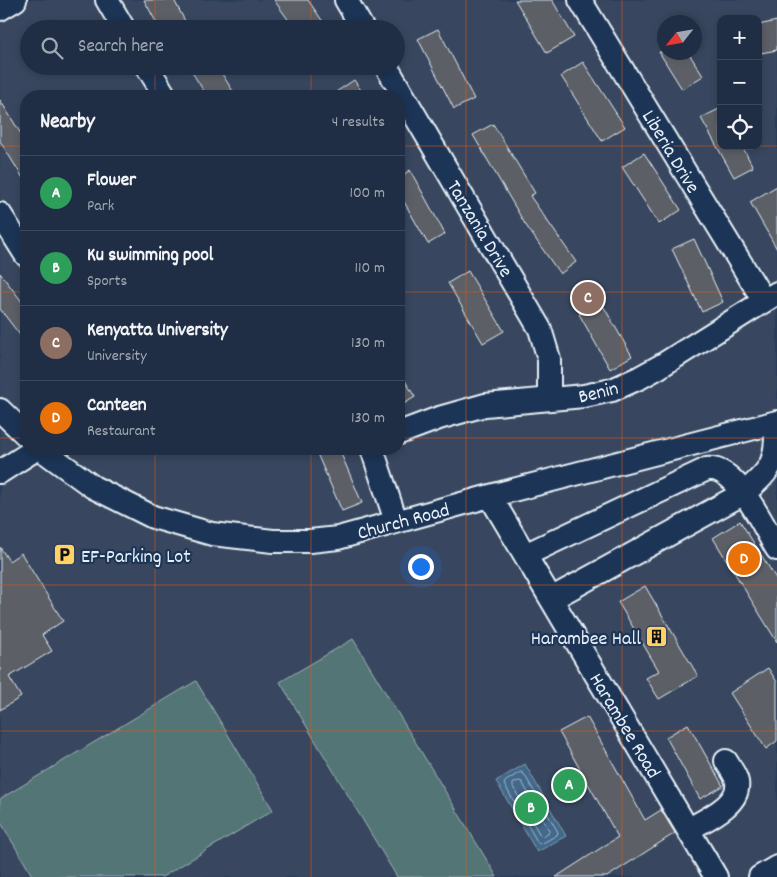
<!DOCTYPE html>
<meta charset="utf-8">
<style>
:root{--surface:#1f2e44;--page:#27364b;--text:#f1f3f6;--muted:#a1a8b2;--line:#3c4a5d;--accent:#1a73e8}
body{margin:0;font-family:Dekko,sans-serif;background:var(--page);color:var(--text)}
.controls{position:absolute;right:15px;top:15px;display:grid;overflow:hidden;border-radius:10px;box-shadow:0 2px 8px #0003}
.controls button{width:45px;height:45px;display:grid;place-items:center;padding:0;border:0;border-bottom:1px solid var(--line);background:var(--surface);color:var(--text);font:25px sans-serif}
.compass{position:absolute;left:657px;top:15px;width:45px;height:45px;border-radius:50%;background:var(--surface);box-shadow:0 2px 8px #0003;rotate:239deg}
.you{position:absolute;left:420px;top:566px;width:18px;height:18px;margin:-12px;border:4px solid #fff;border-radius:50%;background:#1a73e8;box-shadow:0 0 0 8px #1a73e833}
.badge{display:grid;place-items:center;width:32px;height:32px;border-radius:50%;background:var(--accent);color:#fff;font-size:16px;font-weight:700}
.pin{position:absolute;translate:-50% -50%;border:2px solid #fff;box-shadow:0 1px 5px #0006}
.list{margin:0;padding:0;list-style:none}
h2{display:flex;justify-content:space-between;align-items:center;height:65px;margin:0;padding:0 20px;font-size:21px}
h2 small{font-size:16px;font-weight:400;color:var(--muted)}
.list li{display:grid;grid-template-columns:32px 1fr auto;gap:15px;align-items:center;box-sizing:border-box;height:75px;padding:0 20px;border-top:1px solid var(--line)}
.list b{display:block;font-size:19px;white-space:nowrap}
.list p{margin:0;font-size:16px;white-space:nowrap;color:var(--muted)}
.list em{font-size:16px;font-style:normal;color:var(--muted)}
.icon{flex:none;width:28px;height:28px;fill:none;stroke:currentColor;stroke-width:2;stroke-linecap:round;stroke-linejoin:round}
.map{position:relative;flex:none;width:777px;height:877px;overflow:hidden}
.search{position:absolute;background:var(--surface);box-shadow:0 2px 8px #0003;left:20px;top:20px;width:385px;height:55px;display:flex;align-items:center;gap:12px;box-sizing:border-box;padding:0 18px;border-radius:28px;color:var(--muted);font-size:19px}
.panel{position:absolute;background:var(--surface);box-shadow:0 2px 8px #0003;left:20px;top:90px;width:385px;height:365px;border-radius:20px}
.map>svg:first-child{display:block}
.built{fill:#38475e;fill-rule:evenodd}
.green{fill:#527474;stroke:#9db2b6}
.water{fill:#42678a;stroke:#849eb6}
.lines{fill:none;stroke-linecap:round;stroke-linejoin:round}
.shore{stroke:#a6bacc;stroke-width:1}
.building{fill:#5b5f66;stroke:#e8f1f8}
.minor-casing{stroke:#e8f1f8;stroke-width:26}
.minor{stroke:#1d3557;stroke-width:22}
.grid{fill:none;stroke:#e8590c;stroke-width:1;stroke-opacity:0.55}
.labels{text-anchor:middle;stroke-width:4.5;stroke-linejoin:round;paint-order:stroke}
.street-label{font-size:20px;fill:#e8f1f8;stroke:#1d3557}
.poi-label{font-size:20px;fill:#e8f1f8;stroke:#1d3557;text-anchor:start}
</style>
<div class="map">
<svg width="777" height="877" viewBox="0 0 777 877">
<rect width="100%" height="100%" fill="#293d5a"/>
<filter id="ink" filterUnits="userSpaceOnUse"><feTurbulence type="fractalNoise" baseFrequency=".02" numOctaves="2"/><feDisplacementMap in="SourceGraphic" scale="10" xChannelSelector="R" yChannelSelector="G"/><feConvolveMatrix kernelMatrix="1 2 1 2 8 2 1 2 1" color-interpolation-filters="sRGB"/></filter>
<g filter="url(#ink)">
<path class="built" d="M0 0H777V877H0ZM721 19H758V146H721ZM664 22H694V52H664ZM29 29H396V66H29ZM26 96H399V449H26Z"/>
<path class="green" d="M353 639 497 877H397L280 682Z
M196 681 273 810 162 877H33L0 821V799Z"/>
<path class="water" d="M525 764 566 836 537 852 496 781Z"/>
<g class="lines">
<path class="shore" d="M521 772 524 774 558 832 557 835 541 844 538 843 504 784 505 782Z
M519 781 522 782 549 830V832L543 836 540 835 513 787V784Z"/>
</g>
<path class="building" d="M144 0H174L186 23 175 29H160Z
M274 0H308L328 29H295Z
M515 0H552L574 37 547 53Z
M777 21V50L761 53 758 42V25Z
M438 29 474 99 454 109 418 39Z
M659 52H688L703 76 682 89Z
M583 62 625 127 602 141 561 76Z
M188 66H217L236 96H207Z
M354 80 365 96H330Z
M0 100 26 142V183L0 141Z
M721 108V146H742L753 167 734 177 701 118Z
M493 124 535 193 530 196 576 262 560 274 525 224 473 135Z
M644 153 681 210 659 224 622 167Z
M410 170 445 234 428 244 399 193V178Z
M777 186V249L750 202Z
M694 239 723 302 702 312 672 249Z
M468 271 504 331 483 343 448 283Z
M0 273 26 307V343L0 309Z
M601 302 632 356 610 369 579 314Z
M399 371 415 397 399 407Z
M315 449H339L362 503 342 511Z
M740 521 777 580V642L713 538Z
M0 547 9 561 21 553 63 621 42 635 52 651 9 677 21 697 0 710Z
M645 586 698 676 659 699 646 678 659 671 618 602Z
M768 668 777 682V741L766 749 730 693Z
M587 717 645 820 661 810 675 833 607 877H556L618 837 559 732Z
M688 724 723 786 700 799 666 737Z"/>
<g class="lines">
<defs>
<path id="minor" d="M107 0 124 29
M346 0 363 29
M580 0 764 301
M0 9 15 0
M147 66 165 96
M386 66 540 329 549 359V399
M0 214 26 255
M0 410 26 435
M399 433 439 418 485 405 584 396 612 390 639 378 659 367 777 293
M41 449 93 487 153 517 212 534 273 541H310L338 538 490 496 777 422
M372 449 396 521
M0 472 36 449
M490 496 716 877
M525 555 707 469C737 465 764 528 777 549
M551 599 744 493C775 467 775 462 777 422
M688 830C704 820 741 805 737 782 736 775 730 768 726 761
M760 877 777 867"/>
</defs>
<use href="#minor" class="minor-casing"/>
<use href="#minor" class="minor"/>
</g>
</g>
<path class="grid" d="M155 0V29M311 0V29M466 0V877M622 0V877M155 66V96M311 66V96M0 146H26M399 146H721M758 146H777M0 292H26M399 292H777M0 438H26M399 438H777M155 449V877M311 449V877M0 585H777M0 731H777"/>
<defs>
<symbol id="parking-square" viewBox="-11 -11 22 22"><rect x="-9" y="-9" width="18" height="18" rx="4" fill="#ffd166" stroke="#1d3557"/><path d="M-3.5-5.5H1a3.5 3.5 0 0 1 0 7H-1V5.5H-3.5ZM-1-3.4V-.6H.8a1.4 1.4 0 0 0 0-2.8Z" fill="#111"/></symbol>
<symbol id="building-square" viewBox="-11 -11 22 22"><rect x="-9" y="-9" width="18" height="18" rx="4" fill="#ffd166" stroke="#1d3557"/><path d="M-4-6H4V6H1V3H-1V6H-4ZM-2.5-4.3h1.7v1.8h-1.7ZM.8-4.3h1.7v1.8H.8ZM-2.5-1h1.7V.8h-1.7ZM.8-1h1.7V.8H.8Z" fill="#111"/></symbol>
</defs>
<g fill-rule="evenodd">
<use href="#parking-square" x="52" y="542" width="25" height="25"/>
<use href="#building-square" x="644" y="624" width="25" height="25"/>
</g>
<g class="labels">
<g class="street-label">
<text transform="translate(672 151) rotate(59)" y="7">Liberia Drive</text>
<text transform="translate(481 228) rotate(59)" y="7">Tanzania Drive</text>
<text transform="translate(598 391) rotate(-14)" y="7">Benin</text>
<text transform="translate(403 520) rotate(-15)" y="7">Church Road</text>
<text transform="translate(626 725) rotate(59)" y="7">Harambee Road</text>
</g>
<g class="poi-label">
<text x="81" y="562">EF-Parking Lot</text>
<text x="641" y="644" text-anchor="end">Harambee Hall</text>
</g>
</g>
</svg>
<div class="controls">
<button>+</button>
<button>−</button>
<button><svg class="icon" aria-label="locate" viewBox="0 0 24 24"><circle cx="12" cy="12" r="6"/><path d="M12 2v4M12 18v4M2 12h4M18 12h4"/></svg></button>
</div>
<svg class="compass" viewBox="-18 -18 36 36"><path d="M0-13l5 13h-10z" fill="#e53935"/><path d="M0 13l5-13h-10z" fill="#a1a8b2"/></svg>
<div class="you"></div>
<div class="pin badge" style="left:569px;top:785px;background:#2e9e5b">A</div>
<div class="pin badge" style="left:531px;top:808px;background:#2e9e5b">B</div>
<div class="pin badge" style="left:588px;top:298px;background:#8d6e63">C</div>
<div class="pin badge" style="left:744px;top:559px;background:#e8710a">D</div>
<div class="search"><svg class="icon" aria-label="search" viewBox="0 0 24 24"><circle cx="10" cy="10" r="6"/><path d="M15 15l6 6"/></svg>Search here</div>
<section class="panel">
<h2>Nearby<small>4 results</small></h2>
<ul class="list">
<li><span class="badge" style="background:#2e9e5b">A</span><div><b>Flower</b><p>Park</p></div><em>100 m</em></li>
<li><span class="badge" style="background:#2e9e5b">B</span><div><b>Ku swimming pool</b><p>Sports</p></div><em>110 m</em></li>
<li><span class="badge" style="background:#8d6e63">C</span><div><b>Kenyatta University</b><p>University</p></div><em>130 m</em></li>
<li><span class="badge" style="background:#e8710a">D</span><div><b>Canteen</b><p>Restaurant</p></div><em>130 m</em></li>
</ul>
</section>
</div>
